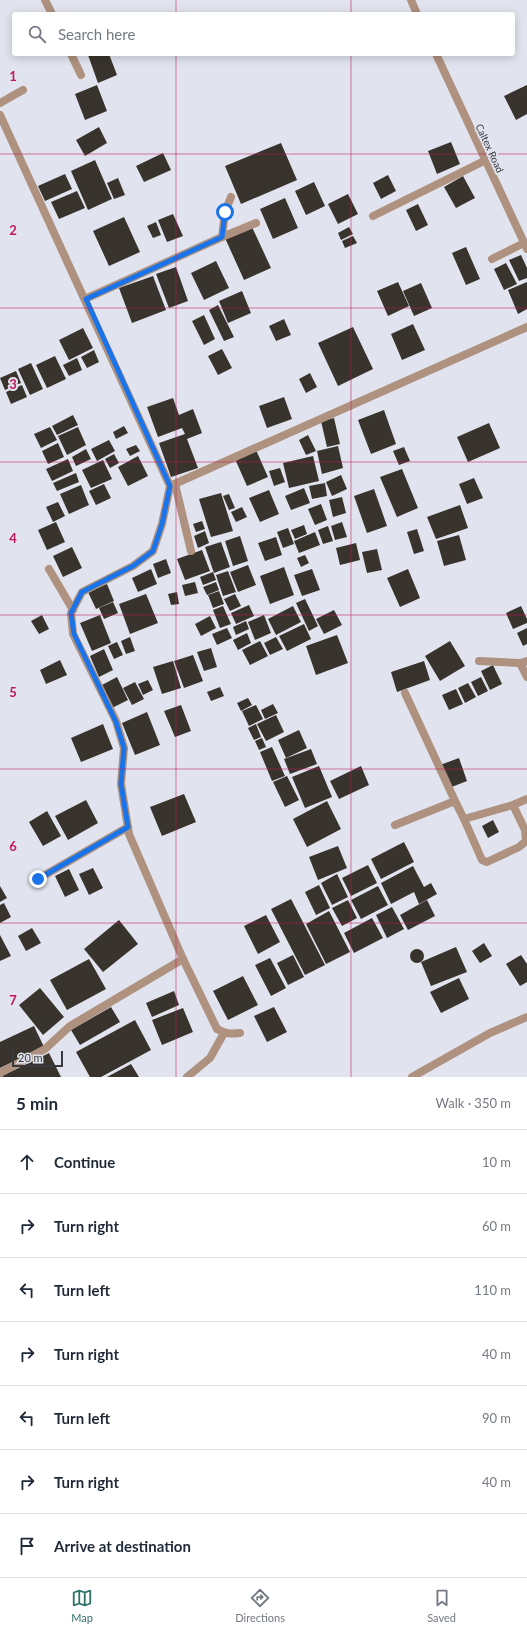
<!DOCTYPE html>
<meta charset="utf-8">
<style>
:root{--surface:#fff;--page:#f2f2f3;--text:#1f2937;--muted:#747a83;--line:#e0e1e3;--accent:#2e7369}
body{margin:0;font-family:Lato,sans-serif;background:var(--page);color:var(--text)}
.scale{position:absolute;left:12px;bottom:10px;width:51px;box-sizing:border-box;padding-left:4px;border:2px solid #383a3e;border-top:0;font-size:11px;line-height:14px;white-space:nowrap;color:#383a3e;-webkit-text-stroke:3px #e1e4ee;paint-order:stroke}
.stop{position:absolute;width:12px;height:12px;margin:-9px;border:3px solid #1a73e8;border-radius:50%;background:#fff}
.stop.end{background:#1a73e8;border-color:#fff;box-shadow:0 1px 4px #0008}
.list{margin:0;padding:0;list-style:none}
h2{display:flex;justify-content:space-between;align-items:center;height:52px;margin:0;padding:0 16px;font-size:17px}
h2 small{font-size:13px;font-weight:400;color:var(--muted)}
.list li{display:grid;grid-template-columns:26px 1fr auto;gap:12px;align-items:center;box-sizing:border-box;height:64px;padding:0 16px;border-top:1px solid var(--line)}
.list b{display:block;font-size:15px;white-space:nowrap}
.list em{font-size:13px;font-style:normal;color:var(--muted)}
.icon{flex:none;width:22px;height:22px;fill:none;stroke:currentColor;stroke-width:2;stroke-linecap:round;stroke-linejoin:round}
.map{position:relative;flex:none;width:527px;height:1077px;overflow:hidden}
.search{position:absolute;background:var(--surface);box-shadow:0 2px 10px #0003;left:12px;right:12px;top:12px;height:44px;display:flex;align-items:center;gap:10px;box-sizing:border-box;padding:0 14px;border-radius:4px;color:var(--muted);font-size:15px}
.sheet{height:500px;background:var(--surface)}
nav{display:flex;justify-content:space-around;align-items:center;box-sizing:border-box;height:56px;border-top:1px solid var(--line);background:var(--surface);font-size:11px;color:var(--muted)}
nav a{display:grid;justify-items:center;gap:2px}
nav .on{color:var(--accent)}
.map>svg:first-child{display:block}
.building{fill:#38332c}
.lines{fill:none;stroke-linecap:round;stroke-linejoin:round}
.service{stroke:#af917f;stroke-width:8}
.minor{stroke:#af917f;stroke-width:8}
.tertiary{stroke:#af917f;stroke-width:8}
.route{stroke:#1a73e8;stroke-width:5}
.grid{fill:none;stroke:#c2185b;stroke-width:1;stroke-opacity:0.55}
.labels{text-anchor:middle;stroke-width:4;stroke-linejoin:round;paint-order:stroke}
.street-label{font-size:10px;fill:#383a3e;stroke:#e1e4ee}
.grid-label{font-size:13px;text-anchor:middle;font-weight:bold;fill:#c2185b;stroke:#e1e4ee;stroke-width:4;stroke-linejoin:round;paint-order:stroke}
</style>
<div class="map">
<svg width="527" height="1077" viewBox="0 0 527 1077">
<rect width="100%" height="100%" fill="#e1e4ee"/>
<path class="building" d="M91 54H109L117 75 98 83 88 55Z
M97 85 107 111 85 120 75 94Z
M527 85V114L516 120 504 96Z
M99 127 107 143 85 156 76 140Z
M451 142 460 164 437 174 428 151Z
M281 143 297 180 241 204 225 166Z
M163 153 171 170 144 182 136 166Z
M95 160 112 199 88 210 71 171Z
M65 174 72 189 45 201 38 186Z
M388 175 396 191 381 199 373 183Z
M463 176 475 198 456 208 444 187Z
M118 178 125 195 114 199 107 183Z
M314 182 325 206 306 215 295 191Z
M77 191 85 208 59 219 51 202Z
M348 194 358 214 338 224 328 204Z
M285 198 298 228 273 239 260 209Z
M418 204 428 225 416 231 406 210Z
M173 214 183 236 167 242 158 220Z
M124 217 140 252 109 266 93 231Z
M156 222 161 235 153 238 147 226Z
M252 227 271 268 244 280 225 238Z
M349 227 353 234 341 240 338 233Z
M353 236 357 243 345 248 342 241Z
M466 247 480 279 466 285 452 253Z
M521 255 527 268V278L519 281 509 260Z
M216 261 229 288 204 300 191 273Z
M506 263 517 284 504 290 494 269Z
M176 267 188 301 169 308 156 274Z
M153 276 166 310 132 323 119 288Z
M398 282 409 306 388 316 377 291Z
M527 282V309L518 314 508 290Z
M421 283 432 308 414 316 403 291Z
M242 291 251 313 228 323 219 301Z
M218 305 234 337 224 341 209 310Z
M204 315 215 339 204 345 192 321Z
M284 319 291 335 276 341 269 326Z
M413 324 425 350 402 360 391 334Z
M353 327 373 369 338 386 318 343Z
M83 328 93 348 69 360 59 340Z
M222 349 232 368 218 375 208 356Z
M94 350 99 362 87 368 81 357Z
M55 356 66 379 47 388 36 365Z
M77 358 82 370 69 376 63 365Z
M31 363 43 389 30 395 18 369Z
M16 371 21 383 5 390 0 378Z
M310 373 317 387 306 393 299 379Z
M22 385 27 397 11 404 6 392Z
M284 397 292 419 267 428 259 406Z
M173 398 179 415 193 409 202 433 187 439 198 468 171 477 159 443 185 434 182 428 158 437 147 407Z
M384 410 396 444 371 454 358 420Z
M73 415 78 425 57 435 52 426Z
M334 418 340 444 327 447 321 421Z
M489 423 500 448 468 462 457 437Z
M124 426 128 433 116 439 113 432Z
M50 427 57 440 41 448 34 434Z
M78 427 86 445 67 455 58 436Z
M308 435 316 451 306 455 299 440Z
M109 440 115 451 97 461 91 449Z
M58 443 64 457 48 464 42 451Z
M136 445 140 451 130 456 126 449Z
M338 446 343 468 322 474 317 451Z
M404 447 410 461 399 465 393 451Z
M86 449 91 459 76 466 72 457Z
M256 450 268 477 247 486 235 459Z
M114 454 119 463 110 468 105 459Z
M138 456 148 476 128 486 118 467Z
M313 456 319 481 289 488 283 463Z
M68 459 73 471 52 481 46 469Z
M103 460 112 479 91 488 82 470Z
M280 468 285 482 274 486 269 471Z
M402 469 418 508 397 517 380 477Z
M76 473 79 482 57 491 53 483Z
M341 475 347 489 332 496 326 482Z
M474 478 483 498 467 504 459 484Z
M325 483 327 496 312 499 309 486Z
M104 484 111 498 96 505 89 491Z
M81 485 89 505 69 514 60 494Z
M304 488 310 503 291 510 285 496Z
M374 489 387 526 367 533 354 496Z
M269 490 279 514 260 522 249 498Z
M221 493 233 531 211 537 199 499Z
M229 494 235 508 229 510 223 496Z
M342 497 346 513 333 517 329 500Z
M58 502 65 516 53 522 46 507Z
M321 504 327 520 315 525 308 509Z
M460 505 468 528 436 539 427 517Z
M242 507 247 517 236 522 231 512Z
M202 521 205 529 196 532 193 524Z
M56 522 65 542 47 550 38 530Z
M342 522 347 537 335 540 331 526Z
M304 525 307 534 295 539 291 530Z
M328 526 333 541 323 544 318 530Z
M288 528 294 544 283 548 277 532Z
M417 529 424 551 414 554 407 532Z
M205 531 209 543 198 548 194 536Z
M315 532 320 545 299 553 294 541Z
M459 535 466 560 444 566 437 541Z
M240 536 248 561 233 566 225 541Z
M276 537 282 555 265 561 258 543Z
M221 542 230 567 214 573 205 547Z
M356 543 360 560 340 565 336 548Z
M72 547 82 568 63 577 53 556Z
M377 549 382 570 367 573 362 552Z
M202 550 210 571 185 580 177 559Z
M305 555 309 563 301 567 297 558Z
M166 559 171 573 158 578 153 564Z
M248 565 256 585 238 592 230 572Z
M284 567 294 595 270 604 260 576Z
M151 569 157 584 138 592 132 578Z
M312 569 320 590 302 596 294 575Z
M408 569 420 598 400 607 387 578Z
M228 571 236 592 223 596 216 575Z
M213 572 216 580 203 585 200 577Z
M195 582 198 593 185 596 182 585Z
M216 582 219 590 207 595 203 587Z
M107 584 114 601 96 609 88 592Z
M219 591 224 604 213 608 208 595Z
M177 592 179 604 171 605 168 594Z
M146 594 158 623 130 634 119 604Z
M235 594 241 606 230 611 224 599Z
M305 599 318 626 309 631 296 603Z
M113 602 118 613 104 619 99 608Z
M249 605 254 616 236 624 231 613Z
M223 606 231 624 220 628 213 610Z
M293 606 301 622 276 635 268 619Z
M521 606 527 619V623L513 629 506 613Z
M334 610 342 625 324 634 316 619Z
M42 615 49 629 39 634 31 621Z
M100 615 111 643 92 651 80 623Z
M264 615 271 633 255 640 248 622Z
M210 616 216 628 201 636 195 624Z
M246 621 249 629 236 635 233 627Z
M304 624 311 639 287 651 279 636Z
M227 628 232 638 217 645 212 634Z
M527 628V644L523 646 517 633Z
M247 633 251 643 238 650 233 640Z
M337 635 348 663 316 675 306 646Z
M130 637 135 651 126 654 121 641Z
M276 637 283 649 270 655 264 643Z
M260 641 268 656 250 665 242 650Z
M450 641 465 666 440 681 425 656Z
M117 642 123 655 114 659 108 646Z
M211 648 217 667 204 671 197 652Z
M104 649 113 670 99 677 90 656Z
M193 655 203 681 184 688 174 661Z
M60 660 67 675 46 684 40 670Z
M173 661 181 688 162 694 153 667Z
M424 661 430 680 397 692 391 672Z
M493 665 502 684 490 690 481 671Z
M117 677 128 700 112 708 102 685Z
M481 677 488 691 478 696 471 682Z
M148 680 153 690 143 695 138 684Z
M135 682 144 699 132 705 123 688Z
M468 683 476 697 465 703 458 688Z
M220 687 224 696 211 701 207 692Z
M456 689 463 704 449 710 442 695Z
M248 698 252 705 241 711 237 703Z
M273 704 278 713 265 719 261 710Z
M181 705 191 731 175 737 164 711Z
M256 705 263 719 249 726 242 711Z
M147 712 160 745 135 755 122 723Z
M276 715 284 732 266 741 257 724Z
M103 724 113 749 81 762 71 738Z
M256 724 261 737 254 740 248 728Z
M299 730 307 748 286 758 278 740Z
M262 738 266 747 259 750 255 741Z
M272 747 285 776 272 781 260 752Z
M311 749 317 764 290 774 284 759Z
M459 758 467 781 449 788 440 765Z
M319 766 332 797 305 808 292 777Z
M361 766 369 785 339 799 330 781Z
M287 776 299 800 285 807 273 782Z
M184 794 196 822 162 836 150 807Z
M86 800 98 823 68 840 55 816Z
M327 801 341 829 307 847 293 819Z
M47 811 61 836 43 846 29 822Z
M493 820 499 832 488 838 482 826Z
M404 842 414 862 381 879 371 859Z
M338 846 347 868 318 880 309 857Z
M368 865 377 883 351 896 342 878Z
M413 866 424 887 431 883 437 894 419 904 414 892 391 904 381 883Z
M93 868 103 888 89 895 79 874Z
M69 869 79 890 65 897 55 876Z
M337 874 348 897 332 905 321 883Z
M319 885 330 908 316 915 305 892Z
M0 886 7 898 0 902Z
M378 886 388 905 361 919 351 900Z
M291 899 325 965 305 975 271 909Z
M348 900 357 918 342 926 332 908Z
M427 900 435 916 408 930 400 915Z
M4 903 11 917 0 923V905Z
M392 907 404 929 387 938 376 915Z
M329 911 350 952 326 964 306 924Z
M266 915 280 942 258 954 244 926Z
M372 918 383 938 354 953 344 933Z
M119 920 138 944 103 972 84 949Z
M32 928 41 943 26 951 18 936Z
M0 935 11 956 0 961Z
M484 943 492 956 480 963 472 951Z
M456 947 467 972 431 986 421 962Z
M410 956a7 7 0 1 1 14 0a7 7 0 1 1-14 0Z
M293 955 304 977 288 985 277 963Z
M521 955 527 964V982L520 986 506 964Z
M270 958 286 988 271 996 255 965Z
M89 959 106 989 67 1010 50 980Z
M243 976 258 1005 228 1020 213 991Z
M459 978 469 999 441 1013 430 992Z
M40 988 64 1017 43 1035 19 1005Z
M174 991 179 1005 152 1017 146 1003Z
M111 1007 120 1022 80 1045 71 1030Z
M274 1007 287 1032 267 1042 254 1016Z
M183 1008 193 1032 162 1045 152 1020Z
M135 1020 151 1050 101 1077H90L76 1052Z
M34 1026 44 1047 0 1068V1042Z
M49 1053 61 1077H3L2 1076Z
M131 1064 139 1077H107Z"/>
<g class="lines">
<path class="service" d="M45 0 52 14
M71 54 81 75
M0 103 23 90
M222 237 225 212 231 197
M492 259 524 243
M175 484 191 551
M49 569 73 610
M479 661 520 663
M38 879 128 827
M0 1073 45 1049 70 1026 183 959
M187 1077 210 1058 224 1033"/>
<path class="minor" d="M0 115 170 486 162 524 153 551 133 566 82 592 71 613 73 634 116 721 124 748 121 784 129 834 183 959 217 1029C225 1034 231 1034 240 1033
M373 216 484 161
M85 299 222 237 256 223
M170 486 527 327
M527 661 520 663 527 677
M405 693 455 801
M464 819 482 860 487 862 519 847 526 841 525 830 513 805 527 799
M395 825 455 801 464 819 513 805
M412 1077 490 1033 527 1017"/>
<path class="tertiary" d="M411 0 417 14
M436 54 527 249"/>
</g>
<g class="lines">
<path class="route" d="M38 879 128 827 121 784 124 748 116 722 74 634 71 613 82 592 133 566 153 551 162 524 170 486 86 299 222 237 225 212"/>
</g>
<path class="grid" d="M176 0V14M351 0V14M176 54V1077M351 54V1077M0 154H527M0 308H527M0 462H527M0 615H527M0 769H527M0 923H527"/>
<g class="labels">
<g class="street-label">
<text transform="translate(490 148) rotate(65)" y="4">Caltex Road</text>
</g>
</g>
<g class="grid-label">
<text x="13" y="81">1</text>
<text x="13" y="235">2</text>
<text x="13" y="389">3</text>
<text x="13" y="543">4</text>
<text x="13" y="697">5</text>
<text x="13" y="851">6</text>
<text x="13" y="1005">7</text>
</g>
</svg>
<div class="scale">20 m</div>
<div class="stop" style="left:225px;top:212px"></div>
<div class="stop end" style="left:38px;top:879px"></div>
<div class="search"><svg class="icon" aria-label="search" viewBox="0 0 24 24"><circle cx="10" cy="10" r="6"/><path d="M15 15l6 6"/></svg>Search here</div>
</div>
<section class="sheet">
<h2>5 min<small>Walk · 350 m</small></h2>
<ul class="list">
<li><svg class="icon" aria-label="ahead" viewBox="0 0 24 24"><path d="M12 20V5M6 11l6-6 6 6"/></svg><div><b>Continue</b></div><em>10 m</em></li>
<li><svg class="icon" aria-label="right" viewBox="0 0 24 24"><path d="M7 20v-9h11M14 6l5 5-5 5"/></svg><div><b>Turn right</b></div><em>60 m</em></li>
<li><svg class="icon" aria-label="left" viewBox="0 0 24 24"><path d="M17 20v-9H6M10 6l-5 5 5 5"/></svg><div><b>Turn left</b></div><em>110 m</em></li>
<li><svg class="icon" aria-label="right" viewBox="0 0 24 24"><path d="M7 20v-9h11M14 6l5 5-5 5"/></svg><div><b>Turn right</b></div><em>40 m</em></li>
<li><svg class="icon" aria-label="left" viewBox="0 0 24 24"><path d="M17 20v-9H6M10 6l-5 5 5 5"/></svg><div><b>Turn left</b></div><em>90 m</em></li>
<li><svg class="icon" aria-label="right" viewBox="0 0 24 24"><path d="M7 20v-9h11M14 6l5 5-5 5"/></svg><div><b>Turn right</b></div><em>40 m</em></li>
<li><svg class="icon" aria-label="arrive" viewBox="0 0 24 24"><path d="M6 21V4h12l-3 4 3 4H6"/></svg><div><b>Arrive at destination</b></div></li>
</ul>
</section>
<nav>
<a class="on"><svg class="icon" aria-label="map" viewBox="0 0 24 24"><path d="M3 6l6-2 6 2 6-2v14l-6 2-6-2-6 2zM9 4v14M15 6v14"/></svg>Map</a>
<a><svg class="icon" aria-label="directions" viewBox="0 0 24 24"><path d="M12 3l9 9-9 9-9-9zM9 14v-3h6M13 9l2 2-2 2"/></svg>Directions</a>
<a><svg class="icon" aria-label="saved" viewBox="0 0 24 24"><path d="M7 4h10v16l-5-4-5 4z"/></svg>Saved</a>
</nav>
